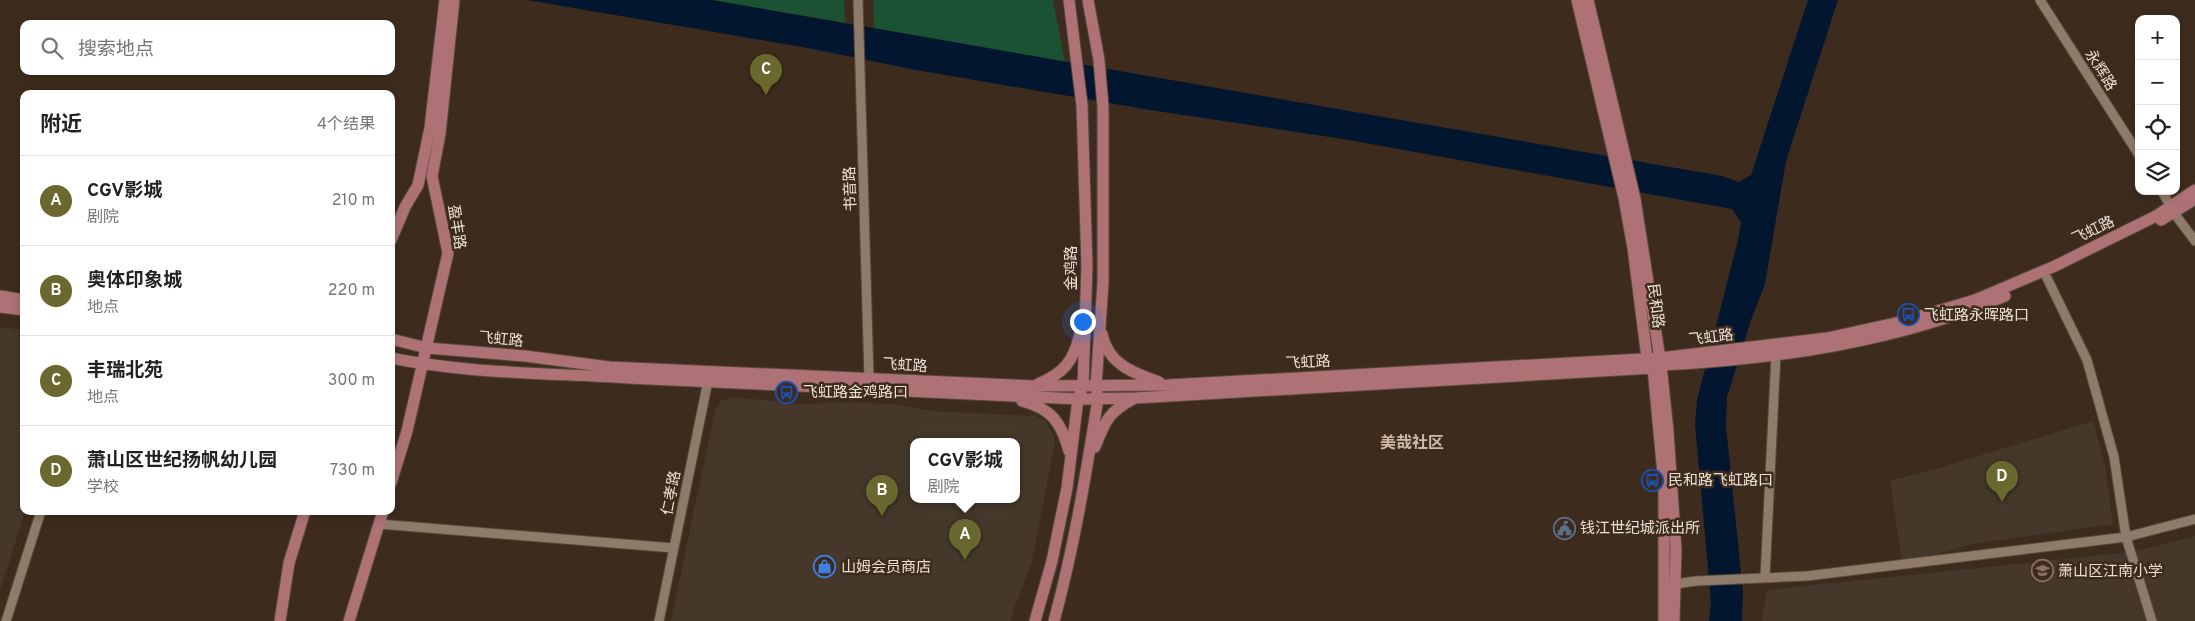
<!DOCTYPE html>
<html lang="zh">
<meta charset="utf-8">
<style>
:root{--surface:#fff;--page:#f2f2f2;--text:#222;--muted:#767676;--line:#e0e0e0;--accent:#6a682f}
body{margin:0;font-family:Overpass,"Noto Sans SC",sans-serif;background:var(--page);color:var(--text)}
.controls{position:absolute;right:15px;top:15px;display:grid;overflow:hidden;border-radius:10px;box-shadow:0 2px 8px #0003}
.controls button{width:45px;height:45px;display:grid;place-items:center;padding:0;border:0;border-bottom:1px solid var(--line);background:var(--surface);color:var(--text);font:25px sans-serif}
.you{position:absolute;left:1082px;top:321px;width:18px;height:18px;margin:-12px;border:4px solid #fff;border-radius:50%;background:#1a73e8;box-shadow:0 0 0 8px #1a73e833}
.badge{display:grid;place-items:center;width:32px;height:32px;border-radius:50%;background:var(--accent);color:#fff;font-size:16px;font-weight:700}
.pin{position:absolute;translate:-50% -41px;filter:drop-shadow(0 1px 2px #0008)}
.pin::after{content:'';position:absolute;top:26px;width:18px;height:15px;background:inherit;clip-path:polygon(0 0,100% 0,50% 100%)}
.popup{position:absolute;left:910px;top:438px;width:110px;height:65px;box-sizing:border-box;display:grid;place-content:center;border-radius:10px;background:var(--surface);filter:drop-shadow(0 1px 4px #0005);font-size:16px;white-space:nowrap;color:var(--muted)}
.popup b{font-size:19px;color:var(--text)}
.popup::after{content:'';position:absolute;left:50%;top:100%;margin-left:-10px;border:10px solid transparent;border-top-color:var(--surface)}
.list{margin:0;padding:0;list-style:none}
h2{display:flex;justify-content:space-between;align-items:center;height:65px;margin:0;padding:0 20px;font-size:21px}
h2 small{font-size:16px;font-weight:400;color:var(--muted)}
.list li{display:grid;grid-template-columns:32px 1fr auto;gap:15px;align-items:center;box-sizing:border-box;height:90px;padding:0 20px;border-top:1px solid var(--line)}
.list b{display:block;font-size:19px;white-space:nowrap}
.list p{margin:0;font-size:16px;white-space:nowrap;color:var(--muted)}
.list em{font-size:16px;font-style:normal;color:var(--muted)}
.icon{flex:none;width:28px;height:28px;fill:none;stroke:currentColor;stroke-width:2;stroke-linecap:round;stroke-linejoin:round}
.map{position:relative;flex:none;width:2195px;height:621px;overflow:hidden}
.search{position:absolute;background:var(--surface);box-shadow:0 2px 8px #0003;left:20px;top:20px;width:375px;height:55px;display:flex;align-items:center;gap:12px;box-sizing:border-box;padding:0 18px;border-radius:10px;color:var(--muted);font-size:19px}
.panel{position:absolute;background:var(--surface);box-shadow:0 2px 8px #0003;left:20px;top:90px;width:375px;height:425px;border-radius:10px}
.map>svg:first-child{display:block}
.commercial{fill:#45382a;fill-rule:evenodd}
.green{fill:#1c5234}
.water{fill:#02172f}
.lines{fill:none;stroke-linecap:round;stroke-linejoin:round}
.minor-casing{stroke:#58493c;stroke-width:11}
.major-casing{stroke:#58493c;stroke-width:13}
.minor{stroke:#8f7b69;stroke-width:9}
.major{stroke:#ae7276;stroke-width:11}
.labels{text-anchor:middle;stroke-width:5;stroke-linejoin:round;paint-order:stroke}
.street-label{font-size:15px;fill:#ebe0d6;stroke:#3d2c1d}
.poi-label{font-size:15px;fill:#ebe0d6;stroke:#3d2c1d;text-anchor:start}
.neighbourhood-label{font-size:16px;font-weight:bold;fill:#d0baa7;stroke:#3d2c1d}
</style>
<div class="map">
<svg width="2195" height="621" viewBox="0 0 2195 621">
<rect width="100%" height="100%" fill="#3d2c1d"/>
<path class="commercial" d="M0 327 24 330 25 511 0 591Z
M732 397 809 405 829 402 895 404 931 411 1035 416 1044 420 1052 432 1055 442 1032 562 1015 606 1011 621H671L715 410 721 401ZM914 441H1016V499H914Z
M2093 421 2105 465 2113 524 1972 544 1902 564 1890 481 1946 466Z
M2195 536V621H2152L2133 562 2148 621H1762L1767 590 2131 552Z"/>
<path class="green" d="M712 0H844L845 23Z
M873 0H1053L1065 62 874 28Z"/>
<path class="water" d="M527 0H712L1722 176 1739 182 1751 175 1808 0H1838L1786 161 1765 284 1751 320 1727 397 1726 426 1743 592 1742 621H1709L1711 602 1695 424 1697 400 1738 240 1741 222 1732 209 1343 139 1150 110 916 70 808 48Z"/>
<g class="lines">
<defs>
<path id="minor" d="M858 0 869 378
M2040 0 2139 155
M2162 191 2174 213 2195 241
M2047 278 2087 360 2114 457 2126 537 2152 621
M379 524 674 548
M1765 577 1776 354
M1675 584 1696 581 1807 576 2126 537 2195 519
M6 621 41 511
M659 621 709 376"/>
<path id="major" d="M1577 0 1624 198 1633 248 1647 358 1653 368 1664 485V621
M1588 0 1635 199 1661 365 1668 431 1676 549 1674 621
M2161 220 2195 199
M391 240 405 207 418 185 430 128 445 0
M0 296 24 300
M0 307 24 310
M1102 334C1108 364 1133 373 1159 382
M391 339 427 348 525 356 609 367 1034 386 1168 385 1660 358 1827 338 1900 322 1975 300 2055 266 2156 216 2195 190
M391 358C469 374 550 373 628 378 778 386 928 391 1078 399L1136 398 1653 368 1661 365C1777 359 1897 342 2005 296
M1038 384C1064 373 1073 362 1080 334
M1022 401C1052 409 1061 422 1069 451
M1095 447C1105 422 1108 412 1133 399
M391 483 407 431 448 253 432 176 440 134 454 0
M280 621 289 563 305 511
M349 621 383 511
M1035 621 1052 561 1067 488 1078 399 1083 386 1087 266 1082 105 1069 0
M1054 621C1074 548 1086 474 1098 399L1096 386 1103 283V107L1099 60 1088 0"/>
</defs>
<use href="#minor" class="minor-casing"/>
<use href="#major" class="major-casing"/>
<use href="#minor" class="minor"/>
<use href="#major" class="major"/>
</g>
<defs>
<symbol id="bus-ring" viewBox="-11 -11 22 22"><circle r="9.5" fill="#3d2c1d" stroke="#1a4fb4" stroke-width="1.5"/><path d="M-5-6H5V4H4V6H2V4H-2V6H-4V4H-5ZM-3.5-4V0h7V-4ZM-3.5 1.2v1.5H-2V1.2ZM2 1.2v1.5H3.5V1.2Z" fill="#1a4fb4"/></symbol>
<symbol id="civic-ring" viewBox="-11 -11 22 22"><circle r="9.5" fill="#3d2c1d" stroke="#5c6f8a" stroke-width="1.5"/><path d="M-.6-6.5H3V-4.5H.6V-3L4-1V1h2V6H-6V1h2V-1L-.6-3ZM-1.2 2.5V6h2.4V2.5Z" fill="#5c6f8a"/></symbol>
<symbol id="shop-ring" viewBox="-11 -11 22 22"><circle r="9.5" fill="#3d2c1d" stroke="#3f7fe0" stroke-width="1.5"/><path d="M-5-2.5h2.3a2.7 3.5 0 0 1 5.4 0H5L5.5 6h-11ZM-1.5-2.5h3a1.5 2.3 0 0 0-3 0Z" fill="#3f7fe0"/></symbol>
<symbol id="school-ring" viewBox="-11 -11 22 22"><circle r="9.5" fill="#3d2c1d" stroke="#8d6e63" stroke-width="1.5"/><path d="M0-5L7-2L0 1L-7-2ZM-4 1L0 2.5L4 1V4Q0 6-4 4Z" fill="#8d6e63"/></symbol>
</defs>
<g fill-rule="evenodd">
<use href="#bus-ring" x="1896" y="302" width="25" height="25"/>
<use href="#bus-ring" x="774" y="380" width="25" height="25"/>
<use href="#bus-ring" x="1640" y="468" width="25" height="25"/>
<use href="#civic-ring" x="1552" y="516" width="25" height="25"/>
<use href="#shop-ring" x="812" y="554" width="25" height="25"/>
<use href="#school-ring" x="2030" y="558" width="25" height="25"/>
</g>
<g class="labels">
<g class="street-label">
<text transform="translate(2101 70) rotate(58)" y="5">永辉路</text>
<text transform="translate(850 189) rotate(-92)" y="5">书音路</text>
<text transform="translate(457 227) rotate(81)" y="5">盈丰路</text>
<text transform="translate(2093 230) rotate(-26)" y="5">飞虹路</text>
<text transform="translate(1071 268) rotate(-90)" y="5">金鸡路</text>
<text transform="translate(1656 306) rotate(83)" y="5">民和路</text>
<text transform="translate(1711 337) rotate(-7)" y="5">飞虹路</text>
<text transform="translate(501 339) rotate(5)" y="5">飞虹路</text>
<text transform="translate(1308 362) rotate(-3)" y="5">飞虹路</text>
<text transform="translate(905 365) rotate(3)" y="5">飞虹路</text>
<text transform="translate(671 493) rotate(-79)" y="5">仁孝路</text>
</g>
<g class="poi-label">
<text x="1924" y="320">飞虹路永晖路口</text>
<text x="803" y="397">飞虹路金鸡路口</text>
<text x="1668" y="485">民和路飞虹路口</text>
<text x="1580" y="533">钱江世纪城派出所</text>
<text x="841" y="572">山姆会员商店</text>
<text x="2058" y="576">萧山区江南小学</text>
</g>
<g class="neighbourhood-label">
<text x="1412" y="448">美哉社区</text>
</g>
</g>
</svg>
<div class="controls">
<button>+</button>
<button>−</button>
<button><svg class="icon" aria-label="locate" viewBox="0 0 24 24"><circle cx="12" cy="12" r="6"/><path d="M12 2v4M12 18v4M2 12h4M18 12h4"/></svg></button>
<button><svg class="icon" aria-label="layers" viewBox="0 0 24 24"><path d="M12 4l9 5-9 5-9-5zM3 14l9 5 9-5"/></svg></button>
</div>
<div class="you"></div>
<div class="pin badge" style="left:965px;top:560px">A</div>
<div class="popup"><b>CGV影城</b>剧院</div>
<div class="pin badge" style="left:882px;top:516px">B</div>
<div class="pin badge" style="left:766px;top:95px">C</div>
<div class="pin badge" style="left:2002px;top:502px">D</div>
<div class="search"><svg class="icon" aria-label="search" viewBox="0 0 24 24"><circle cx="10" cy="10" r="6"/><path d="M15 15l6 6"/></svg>搜索地点</div>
<section class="panel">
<h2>附近<small>4个结果</small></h2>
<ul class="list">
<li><span class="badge">A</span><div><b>CGV影城</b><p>剧院</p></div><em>210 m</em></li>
<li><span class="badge">B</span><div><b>奥体印象城</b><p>地点</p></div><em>220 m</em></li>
<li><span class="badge">C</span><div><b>丰瑞北苑</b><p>地点</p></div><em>300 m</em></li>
<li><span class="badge">D</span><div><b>萧山区世纪扬帆幼儿园</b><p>学校</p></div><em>730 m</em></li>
</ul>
</section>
</div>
